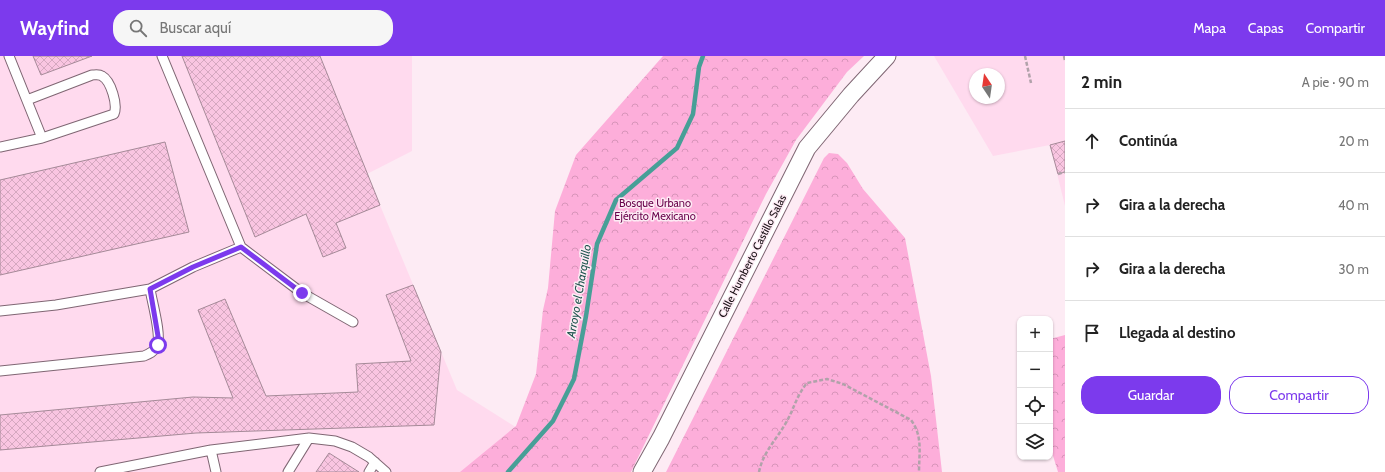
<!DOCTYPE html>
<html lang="es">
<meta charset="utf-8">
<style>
:root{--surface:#fff;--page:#f6f6f6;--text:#222;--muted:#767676;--line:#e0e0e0;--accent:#7c3aed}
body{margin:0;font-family:Cabin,sans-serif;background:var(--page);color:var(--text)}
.controls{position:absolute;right:12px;bottom:12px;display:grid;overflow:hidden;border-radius:8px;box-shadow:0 1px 3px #0004}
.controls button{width:36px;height:36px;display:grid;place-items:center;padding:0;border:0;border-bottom:1px solid var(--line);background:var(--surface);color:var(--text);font:20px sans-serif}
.compass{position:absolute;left:969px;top:12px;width:36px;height:36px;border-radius:50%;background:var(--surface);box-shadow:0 1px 3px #0004;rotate:347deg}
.stop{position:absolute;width:12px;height:12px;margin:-9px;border:3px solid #7c3aed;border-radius:50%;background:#fff}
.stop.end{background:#7c3aed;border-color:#fff;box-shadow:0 1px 4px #0008}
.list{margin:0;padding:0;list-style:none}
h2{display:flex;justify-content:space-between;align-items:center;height:52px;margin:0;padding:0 16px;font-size:17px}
h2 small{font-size:13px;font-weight:400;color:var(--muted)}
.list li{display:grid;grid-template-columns:26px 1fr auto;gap:12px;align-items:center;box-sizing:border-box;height:64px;padding:0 16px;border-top:1px solid var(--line)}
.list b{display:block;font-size:15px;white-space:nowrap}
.list em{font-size:13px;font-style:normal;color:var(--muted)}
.actions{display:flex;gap:8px;padding:12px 16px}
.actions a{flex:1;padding:9px 0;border:1px solid var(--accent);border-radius:16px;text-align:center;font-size:14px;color:var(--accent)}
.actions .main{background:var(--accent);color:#fff}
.icon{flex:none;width:22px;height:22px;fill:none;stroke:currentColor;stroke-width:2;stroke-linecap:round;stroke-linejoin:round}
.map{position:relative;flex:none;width:1065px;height:416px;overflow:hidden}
header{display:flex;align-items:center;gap:24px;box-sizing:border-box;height:56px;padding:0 20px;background:var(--accent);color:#fff}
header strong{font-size:19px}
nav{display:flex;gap:22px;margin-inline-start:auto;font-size:14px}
.search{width:280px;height:36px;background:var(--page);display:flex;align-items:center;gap:10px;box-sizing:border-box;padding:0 14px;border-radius:16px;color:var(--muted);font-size:15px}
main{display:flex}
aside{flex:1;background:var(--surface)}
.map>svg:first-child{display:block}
.built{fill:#ffdaee;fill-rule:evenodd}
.park{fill:url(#park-crowns)}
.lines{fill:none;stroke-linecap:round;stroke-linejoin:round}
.stream{stroke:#479f97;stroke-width:4.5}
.building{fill:url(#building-cross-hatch);stroke:#a58a98}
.lane-casing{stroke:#7f6673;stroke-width:11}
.street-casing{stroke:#7f6673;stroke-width:19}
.path{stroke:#b1a2aa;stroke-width:2.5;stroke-dasharray:4 2;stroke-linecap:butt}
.lane{stroke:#fff;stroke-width:9}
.street{stroke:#fff;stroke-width:17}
.route{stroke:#7c3aed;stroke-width:5}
.labels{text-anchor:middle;stroke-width:3;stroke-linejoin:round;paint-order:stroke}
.park-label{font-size:11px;fill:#68014a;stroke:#fdebf4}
.street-label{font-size:11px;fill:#160d12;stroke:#fdebf4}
.water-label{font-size:12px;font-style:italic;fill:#1c534d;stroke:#fdebf4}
</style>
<header>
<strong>Wayfind</strong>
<div class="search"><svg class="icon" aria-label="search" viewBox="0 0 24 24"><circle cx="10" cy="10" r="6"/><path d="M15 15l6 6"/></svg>Buscar aquí</div>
<nav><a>Mapa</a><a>Capas</a><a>Compartir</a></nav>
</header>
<main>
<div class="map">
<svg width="1065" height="416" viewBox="0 0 1065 416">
<defs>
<pattern id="park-crowns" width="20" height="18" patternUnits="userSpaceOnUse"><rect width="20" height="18" fill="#fdaeda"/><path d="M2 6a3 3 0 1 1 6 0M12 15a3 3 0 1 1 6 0" fill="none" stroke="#d894ba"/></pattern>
<pattern id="building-cross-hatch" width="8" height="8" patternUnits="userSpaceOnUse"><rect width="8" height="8" fill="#f9c5e1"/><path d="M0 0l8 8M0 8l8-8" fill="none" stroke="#d5a8c0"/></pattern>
</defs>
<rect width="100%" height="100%" fill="#fdebf4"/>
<path class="built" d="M0 0H412V95L367 118 457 334 522 375 476 416H0Z
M934 0H1065V150L1050 89 993 100ZM975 18H999V42H975Z"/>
<path class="park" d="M663 0H864L847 16 796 84 766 138 631 416H460L516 370 536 318 543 254 548 232 555 155 576 99Z
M829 97 838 98 847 107 863 133 905 182 931 320 942 416H666L824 102Z
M1065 279V416H1058L1050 390V283Z"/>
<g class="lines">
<path class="stream" d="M508 416 553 365 574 323 586 260 597 188 616 144 677 92 693 58 699 11 703 0"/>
</g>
<path class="building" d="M33 0H92L41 19Z
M182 0H320L380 149 336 167 346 192 323 201 306 158 255 181Z
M1065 85V116L1058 118 1050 89Z
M165 86 189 176 0 219V124Z
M413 229 441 296 434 369 196 377 0 394V359L193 341 233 342 198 254 225 243 266 340 358 336 356 308 411 305 386 239Z
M329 397 359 416H316Z"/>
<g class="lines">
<defs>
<path id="lane" d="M162 0 241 191 302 237 353 266
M27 44 92 19C95 19 99 18 102 20 111 25 118 49 114 58L42 82
M0 91 42 82 9 0
M0 255 56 249 150 233 193 211 241 191
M0 315 144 300C149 298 154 296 157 290 162 280 152 246 150 233
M211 394 216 416
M100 416 211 394 309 382 335 385 352 391 369 401 386 416
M288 416 309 382
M369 416 375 406"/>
<path id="street" d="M642 416 661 382 807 92 851 39 887 0"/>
</defs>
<use href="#lane" class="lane-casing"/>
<use href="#street" class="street-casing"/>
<path class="path" d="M1025 0 1031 27
M1064 0 1065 5
M1058 118 1065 116
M759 416C763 396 777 383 787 365 794 352 797 339 807 327L827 323 843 328 911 364C923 380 919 397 919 416"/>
<use href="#lane" class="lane"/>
<use href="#street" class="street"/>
</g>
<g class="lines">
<path class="route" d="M158 289V280L150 233 193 211 241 191 302 237"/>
</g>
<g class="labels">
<g class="park-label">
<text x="655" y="151">Bosque Urbano<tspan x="655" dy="13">Ejército Mexicano</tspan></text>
</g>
<g class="street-label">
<text transform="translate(752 200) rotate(-63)" y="4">Calle Humberto Castillo Salas</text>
</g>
<g class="water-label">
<text transform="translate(579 235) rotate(-80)" y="4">Arroyo el Charquillo</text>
</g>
</g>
</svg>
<div class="controls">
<button>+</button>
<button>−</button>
<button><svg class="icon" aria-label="locate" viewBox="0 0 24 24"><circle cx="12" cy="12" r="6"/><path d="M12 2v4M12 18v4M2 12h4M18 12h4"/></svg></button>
<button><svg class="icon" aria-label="layers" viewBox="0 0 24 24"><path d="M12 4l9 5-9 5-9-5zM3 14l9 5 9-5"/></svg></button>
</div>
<svg class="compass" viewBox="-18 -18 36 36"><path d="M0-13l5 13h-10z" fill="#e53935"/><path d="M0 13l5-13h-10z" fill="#767676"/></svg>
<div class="stop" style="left:158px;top:289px"></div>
<div class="stop end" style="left:302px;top:237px"></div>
</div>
<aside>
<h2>2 min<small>A pie · 90 m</small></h2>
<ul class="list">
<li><svg class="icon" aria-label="ahead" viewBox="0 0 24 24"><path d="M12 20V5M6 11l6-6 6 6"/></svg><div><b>Continúa</b></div><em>20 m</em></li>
<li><svg class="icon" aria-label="right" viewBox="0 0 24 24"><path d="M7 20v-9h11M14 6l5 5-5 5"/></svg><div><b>Gira a la derecha</b></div><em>40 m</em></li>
<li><svg class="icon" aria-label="right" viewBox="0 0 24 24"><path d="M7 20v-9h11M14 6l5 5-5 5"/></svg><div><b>Gira a la derecha</b></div><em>30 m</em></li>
<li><svg class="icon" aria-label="arrive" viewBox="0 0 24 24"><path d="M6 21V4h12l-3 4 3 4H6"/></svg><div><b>Llegada al destino</b></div></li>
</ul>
<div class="actions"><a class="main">Guardar</a><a>Compartir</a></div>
</aside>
</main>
